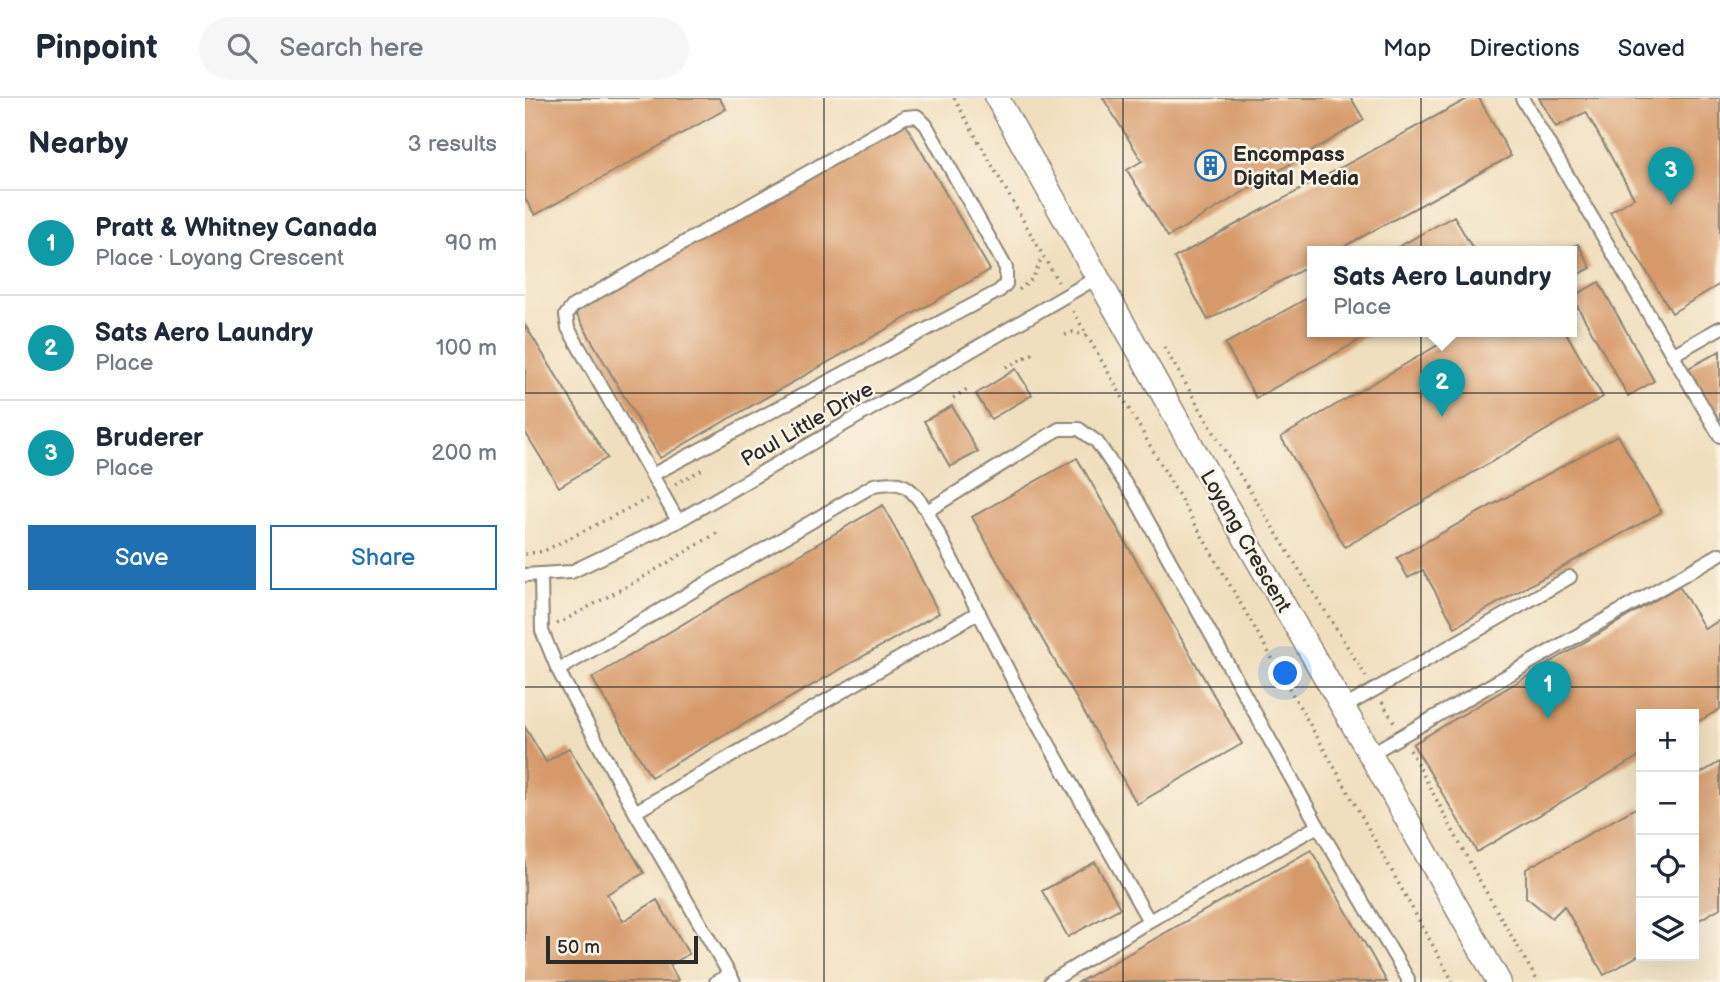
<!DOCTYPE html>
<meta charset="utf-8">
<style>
:root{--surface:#fff;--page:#f6f6f7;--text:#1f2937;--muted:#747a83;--line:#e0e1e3;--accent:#1f6fb2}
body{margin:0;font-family:"Balsamiq Sans",sans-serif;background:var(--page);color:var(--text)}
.controls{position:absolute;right:21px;bottom:21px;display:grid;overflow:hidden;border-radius:0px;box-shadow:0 7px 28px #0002}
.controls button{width:63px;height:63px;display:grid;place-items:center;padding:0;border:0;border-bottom:2px solid var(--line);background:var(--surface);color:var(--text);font:35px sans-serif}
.scale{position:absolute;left:21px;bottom:18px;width:152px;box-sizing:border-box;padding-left:7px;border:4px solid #2b2b2b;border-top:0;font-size:19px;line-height:24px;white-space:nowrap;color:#2b2b2b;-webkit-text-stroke:5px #fcf5e5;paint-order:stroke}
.you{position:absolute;left:761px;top:576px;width:24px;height:24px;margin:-18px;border:5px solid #fff;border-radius:50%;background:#1a73e8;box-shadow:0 0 0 10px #1a73e833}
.badge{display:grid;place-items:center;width:46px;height:46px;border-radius:50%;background:var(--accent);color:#fff;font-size:23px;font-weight:700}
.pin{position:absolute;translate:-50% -58px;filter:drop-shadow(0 2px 4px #0008)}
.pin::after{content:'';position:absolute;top:37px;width:24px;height:21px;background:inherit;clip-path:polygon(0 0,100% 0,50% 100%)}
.popup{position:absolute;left:782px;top:148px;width:270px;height:91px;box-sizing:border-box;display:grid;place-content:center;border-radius:0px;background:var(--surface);filter:drop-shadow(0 2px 5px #0005);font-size:23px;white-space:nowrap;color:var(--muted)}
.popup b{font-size:26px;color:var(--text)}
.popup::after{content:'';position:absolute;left:50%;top:100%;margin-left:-14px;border:14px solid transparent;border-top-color:var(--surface)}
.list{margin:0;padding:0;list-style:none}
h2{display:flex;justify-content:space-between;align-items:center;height:91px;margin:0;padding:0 28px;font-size:30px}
h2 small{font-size:23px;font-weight:400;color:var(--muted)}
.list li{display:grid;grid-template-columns:46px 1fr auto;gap:21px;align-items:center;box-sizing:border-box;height:105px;padding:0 28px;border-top:2px solid var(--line)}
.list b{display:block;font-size:26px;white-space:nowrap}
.list p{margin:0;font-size:23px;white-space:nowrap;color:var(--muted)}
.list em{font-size:23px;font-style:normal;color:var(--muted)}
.actions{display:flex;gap:14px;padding:21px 28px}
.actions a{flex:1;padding:16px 0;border:2px solid var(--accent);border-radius:0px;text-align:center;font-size:24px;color:var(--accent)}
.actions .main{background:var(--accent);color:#fff}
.icon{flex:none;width:38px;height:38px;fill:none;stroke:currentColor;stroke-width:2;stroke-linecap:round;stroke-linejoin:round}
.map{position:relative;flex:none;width:1195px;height:884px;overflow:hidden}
header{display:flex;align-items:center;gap:42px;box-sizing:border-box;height:98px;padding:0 35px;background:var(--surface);border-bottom:2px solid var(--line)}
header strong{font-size:33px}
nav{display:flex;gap:38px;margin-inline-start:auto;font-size:24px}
.search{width:490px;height:63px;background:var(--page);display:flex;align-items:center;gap:18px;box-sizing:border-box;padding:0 24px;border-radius:38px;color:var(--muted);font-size:26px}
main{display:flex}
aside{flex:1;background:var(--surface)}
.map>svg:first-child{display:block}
.building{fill:#d69969}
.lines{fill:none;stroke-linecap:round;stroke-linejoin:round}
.service-casing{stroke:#8d8574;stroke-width:16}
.minor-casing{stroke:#8d8574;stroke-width:26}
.path{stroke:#8d8574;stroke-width:3.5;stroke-dasharray:2 5;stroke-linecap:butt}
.service{stroke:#fff;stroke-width:12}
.minor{stroke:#fff;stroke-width:23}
.grid{fill:none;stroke:#2b2b2b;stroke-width:2;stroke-opacity:0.55}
.labels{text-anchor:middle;stroke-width:5;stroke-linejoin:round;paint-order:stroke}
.poi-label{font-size:21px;font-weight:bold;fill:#2b2b2b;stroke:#fcf5e5;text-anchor:start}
.street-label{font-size:21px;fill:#2b2b2b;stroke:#fcf5e5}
</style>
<header>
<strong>Pinpoint</strong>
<div class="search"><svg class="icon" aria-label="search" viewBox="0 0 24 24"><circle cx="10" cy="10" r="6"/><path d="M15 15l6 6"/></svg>Search here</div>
<nav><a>Map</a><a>Directions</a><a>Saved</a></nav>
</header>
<main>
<aside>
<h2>Nearby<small>3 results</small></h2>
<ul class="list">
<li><span class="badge" style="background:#0f9aa8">1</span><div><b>Pratt &amp; Whitney Canada</b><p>Place · Loyang Crescent</p></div><em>90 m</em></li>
<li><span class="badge" style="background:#0f9aa8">2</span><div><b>Sats Aero Laundry</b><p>Place</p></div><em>100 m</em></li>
<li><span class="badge" style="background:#0f9aa8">3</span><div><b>Bruderer</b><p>Place</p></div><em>200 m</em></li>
</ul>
<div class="actions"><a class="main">Save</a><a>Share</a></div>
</aside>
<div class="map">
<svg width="1195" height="884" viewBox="0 0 1195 884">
<rect width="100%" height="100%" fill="#fcf5e5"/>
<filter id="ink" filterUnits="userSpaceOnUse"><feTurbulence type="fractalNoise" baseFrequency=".0143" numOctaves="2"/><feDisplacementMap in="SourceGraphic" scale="14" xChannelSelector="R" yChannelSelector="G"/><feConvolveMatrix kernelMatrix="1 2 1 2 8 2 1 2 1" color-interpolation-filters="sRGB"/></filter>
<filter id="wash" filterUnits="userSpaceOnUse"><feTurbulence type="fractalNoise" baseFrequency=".00686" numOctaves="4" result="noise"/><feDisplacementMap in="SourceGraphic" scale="28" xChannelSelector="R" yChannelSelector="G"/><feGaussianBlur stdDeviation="1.57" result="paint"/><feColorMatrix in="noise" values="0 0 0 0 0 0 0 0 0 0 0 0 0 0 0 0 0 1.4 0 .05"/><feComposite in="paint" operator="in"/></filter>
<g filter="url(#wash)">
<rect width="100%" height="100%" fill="#efdfbe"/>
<g id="blocks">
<path class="building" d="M0 0H194L201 11 10 117 0 101Z
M578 0H826L839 22 643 139 602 72 617 63Z
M944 0H954L986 58 811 153H788V166L683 222 649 160Z
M1014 0H1195V186L1147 215 1085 114 1109 100 1061 14 1031 29Z
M380 25 465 172 135 360 50 214Z
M929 118 949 153H866Z
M1053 146 1066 170 1046 180V153H1039Z
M1074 184 1129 283 1103 298 1047 199Z
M788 197V233H851L731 300 700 246Z
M0 227 82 360 34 389 0 334Z
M937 233H1040L1078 299 820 449 756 339Z
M1195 253V321L1192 324 1162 271Z
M491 271 507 297 466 321 451 296Z
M427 308 453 354 425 369 399 323Z
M1093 337 1136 414 930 529 898 472 883 480 872 460Z
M552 360 717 646 612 706 447 419Z
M358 407 414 515 126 679 67 580Z
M1154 488 1180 531 1195 522V611L1169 626V616H1116V657L952 754 888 646Z
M0 629 21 664 44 650 119 775 82 796 98 823 132 802 164 856 145 867 153 882 149 884H0Z
M1195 664V810L1169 825V679Z
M1116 707V856L1079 877 1039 808 1027 820 1001 799V771Z
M786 752 862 884H554Z
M570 764 595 810 543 839 517 793Z"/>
</g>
</g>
<g filter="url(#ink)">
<use href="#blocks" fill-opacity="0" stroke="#8d8574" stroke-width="2"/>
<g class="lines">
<defs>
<path id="service" d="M997 0 1195 338
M1149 256 1195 230
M127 377 474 193 481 186V170L401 27 392 18 380 19 48 208 41 217 43 230 127 377 153 423
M402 413 534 331H554L572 344 610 400 793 728 883 881V884
M0 477 46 474 153 423 573 179
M16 478 17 533 33 572 110 714 209 884
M33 572 349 387C380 381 385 389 402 413L492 590 624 823
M818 610 1045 479
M845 656 1195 456
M110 714 454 514
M191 884 205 877
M525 884 624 823 793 728"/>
<path id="minor" d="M472 0 677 366 845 656 974 884"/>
</defs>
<use href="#service" class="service-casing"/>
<use href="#minor" class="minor-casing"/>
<path class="path" d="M429 0 533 184
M494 192 508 180 517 159
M548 213 815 679 928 884
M540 237 548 234 564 239
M639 249 700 353 842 580
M481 269 509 255
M428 300 444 290
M150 386 180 370
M0 456 19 453 122 401
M32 526 112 483 192 435
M857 604 869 624
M885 652 952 778 1013 884"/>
<use href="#service" class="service"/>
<use href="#minor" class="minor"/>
</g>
</g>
<path class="grid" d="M299 0V884M598 0V884M896 0V884M0 295H1195M0 589H1195"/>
<defs>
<symbol id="building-ring" viewBox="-11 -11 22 22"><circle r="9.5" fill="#fcf5e5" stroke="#1f6fb2" stroke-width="1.5"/><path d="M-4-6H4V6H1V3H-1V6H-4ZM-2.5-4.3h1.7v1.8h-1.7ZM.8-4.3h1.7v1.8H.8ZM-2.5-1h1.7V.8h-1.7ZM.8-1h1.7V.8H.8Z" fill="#1f6fb2"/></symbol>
</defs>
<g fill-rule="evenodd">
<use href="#building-ring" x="668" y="50" width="35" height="35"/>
</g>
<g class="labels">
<g class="poi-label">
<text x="708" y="63">Encompass<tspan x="708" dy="24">Digital Media</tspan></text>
</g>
<g class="street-label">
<text transform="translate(282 326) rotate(-30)" y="7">Paul Little Drive</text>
<text transform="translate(721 443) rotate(60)" y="7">Loyang Crescent</text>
</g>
</g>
</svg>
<div class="controls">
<button>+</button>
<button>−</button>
<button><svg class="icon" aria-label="locate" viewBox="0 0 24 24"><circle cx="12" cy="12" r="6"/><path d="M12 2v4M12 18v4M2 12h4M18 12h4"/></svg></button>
<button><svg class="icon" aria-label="layers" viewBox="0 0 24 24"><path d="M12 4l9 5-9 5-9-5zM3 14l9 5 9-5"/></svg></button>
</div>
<div class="scale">50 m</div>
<div class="you"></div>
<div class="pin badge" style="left:1023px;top:621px;background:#0f9aa8">1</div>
<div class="pin badge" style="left:917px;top:319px;background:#0f9aa8">2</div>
<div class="popup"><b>Sats Aero Laundry</b>Place</div>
<div class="pin badge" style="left:1146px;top:107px;background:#0f9aa8">3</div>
</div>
</main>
